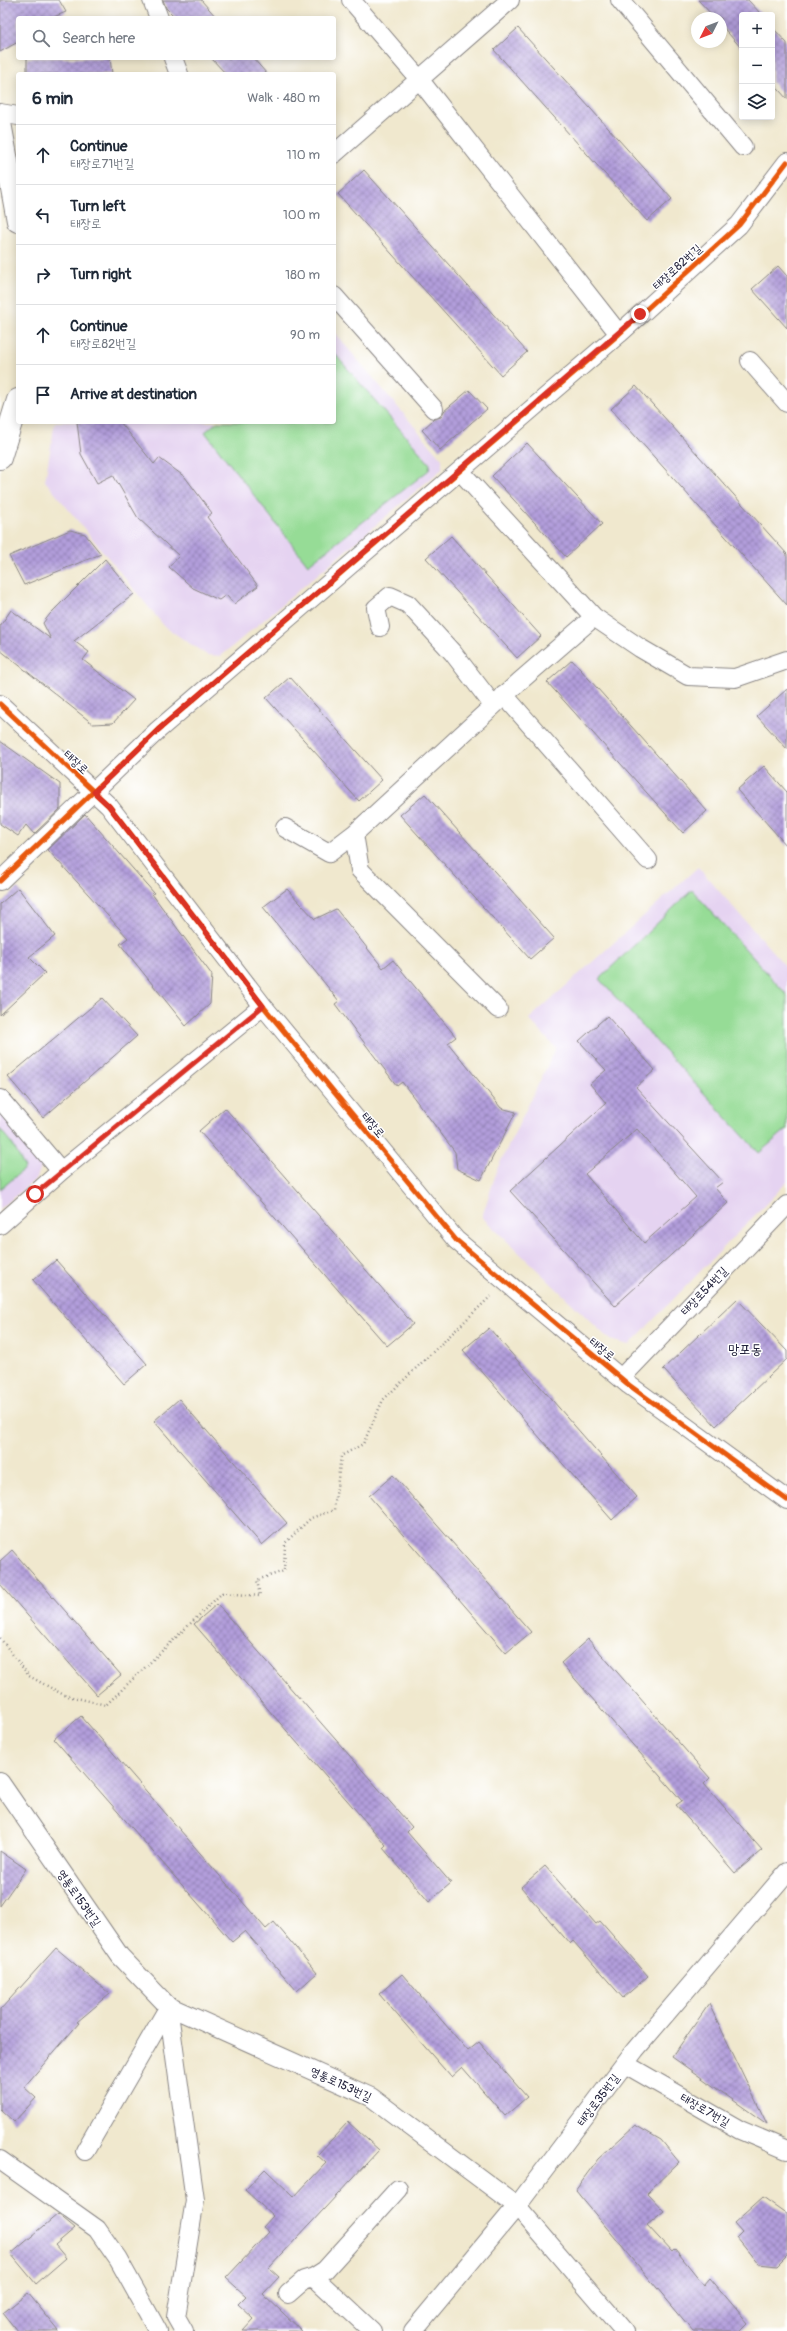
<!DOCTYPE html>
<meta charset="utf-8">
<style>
:root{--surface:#fff;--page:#f2f2f3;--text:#1f2937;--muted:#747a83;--line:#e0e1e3}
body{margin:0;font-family:Pangolin,"Poor Story",sans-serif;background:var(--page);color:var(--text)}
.controls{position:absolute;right:12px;top:12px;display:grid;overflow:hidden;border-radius:4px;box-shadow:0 2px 10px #0003}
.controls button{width:36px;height:36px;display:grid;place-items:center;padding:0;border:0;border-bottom:1px solid var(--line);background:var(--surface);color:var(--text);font:20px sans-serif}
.compass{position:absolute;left:691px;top:12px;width:36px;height:36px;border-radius:50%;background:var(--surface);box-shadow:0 2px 10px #0003;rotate:228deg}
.stop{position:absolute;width:12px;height:12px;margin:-9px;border:3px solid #d93025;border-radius:50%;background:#fff}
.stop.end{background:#d93025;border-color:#fff;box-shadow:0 1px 4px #0008}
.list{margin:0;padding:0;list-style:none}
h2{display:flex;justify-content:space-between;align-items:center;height:52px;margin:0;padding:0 16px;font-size:17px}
h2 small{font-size:13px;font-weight:400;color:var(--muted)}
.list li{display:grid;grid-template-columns:26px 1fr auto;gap:12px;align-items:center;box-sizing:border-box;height:60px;padding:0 16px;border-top:1px solid var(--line)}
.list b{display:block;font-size:15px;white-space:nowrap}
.list p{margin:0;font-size:13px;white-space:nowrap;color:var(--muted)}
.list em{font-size:13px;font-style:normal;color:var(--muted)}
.icon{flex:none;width:22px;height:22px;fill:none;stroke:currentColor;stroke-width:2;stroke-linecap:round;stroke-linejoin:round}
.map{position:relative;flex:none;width:787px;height:2331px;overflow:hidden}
.search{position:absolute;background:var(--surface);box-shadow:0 2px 10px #0003;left:16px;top:16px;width:320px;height:44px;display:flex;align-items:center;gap:10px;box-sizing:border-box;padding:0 14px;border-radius:4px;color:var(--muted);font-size:15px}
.panel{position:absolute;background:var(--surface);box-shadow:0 2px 10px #0003;left:16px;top:72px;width:320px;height:352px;border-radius:4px}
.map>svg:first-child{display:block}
.built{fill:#e5d3f1}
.garden{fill:#96dc96;stroke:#5c7f68}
.building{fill:url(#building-cross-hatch);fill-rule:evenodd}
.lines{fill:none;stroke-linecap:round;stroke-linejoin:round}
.minor-casing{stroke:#898584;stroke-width:20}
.major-casing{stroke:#898584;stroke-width:24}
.path{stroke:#898584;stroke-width:2.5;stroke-dasharray:1 3;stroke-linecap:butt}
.minor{stroke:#fff;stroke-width:18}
.major{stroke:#fff;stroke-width:22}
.cycleway-casing{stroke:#fff;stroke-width:8}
.cycleway{stroke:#e8590c;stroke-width:5}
.route{stroke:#d93025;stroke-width:5}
.labels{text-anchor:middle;stroke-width:3;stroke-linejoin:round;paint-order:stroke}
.street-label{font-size:12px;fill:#22223b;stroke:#fff}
.quarter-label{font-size:14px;fill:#22223b;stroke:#fff}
</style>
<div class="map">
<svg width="787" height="2331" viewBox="0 0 787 2331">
<defs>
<pattern id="building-cross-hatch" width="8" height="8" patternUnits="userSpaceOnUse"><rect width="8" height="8" fill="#b29edb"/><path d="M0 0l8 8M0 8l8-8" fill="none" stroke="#9080b3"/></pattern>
</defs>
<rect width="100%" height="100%" fill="#fff"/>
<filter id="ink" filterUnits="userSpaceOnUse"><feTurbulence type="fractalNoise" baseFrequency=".025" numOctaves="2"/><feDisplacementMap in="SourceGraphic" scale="8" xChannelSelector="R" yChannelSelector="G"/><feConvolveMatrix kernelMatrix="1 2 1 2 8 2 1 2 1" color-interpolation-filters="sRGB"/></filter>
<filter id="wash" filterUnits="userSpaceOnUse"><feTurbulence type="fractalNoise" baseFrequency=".012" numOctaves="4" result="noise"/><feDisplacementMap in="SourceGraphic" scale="16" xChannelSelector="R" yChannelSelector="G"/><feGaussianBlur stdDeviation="0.9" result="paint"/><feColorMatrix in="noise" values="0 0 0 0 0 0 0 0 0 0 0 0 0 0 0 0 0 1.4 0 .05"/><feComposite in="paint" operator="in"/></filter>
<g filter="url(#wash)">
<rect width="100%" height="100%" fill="#f0e8ce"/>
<path class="built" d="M334 332 442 459V469L221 656 207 655 165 627 45 481 55 422H334Z
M698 867 787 968V1182L629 1345 610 1340 482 1217 498 1167 556 1048 529 1019Z
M0 1112 43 1161 37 1178 0 1209Z"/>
<path class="garden" d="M334 353 430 464 429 470 308 565 205 432 217 422H334Z
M692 890 787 995V1129L759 1153 599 979Z
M0 1129 13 1145 25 1168 0 1190Z"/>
<g id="blocks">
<path class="building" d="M0 0H59L66 12 51 18H18V42L0 52Z
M163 0H201L217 18H176L166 8Z
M698 0H748L762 15H742V49L721 25V18H715Z
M772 27 787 43V99L772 82Z
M518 28 672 199 647 221 494 50Z
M27 58H110L112 74H27Z
M211 58H253L267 74H226Z
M364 170 527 352 501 375 338 194Z
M778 266 787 276V328L752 289Z
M636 386 787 554V605L611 409Z
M469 390 487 409 440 450 422 430 434 419 441 417 444 411Z
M77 422H120L154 464 159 458 185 477 212 513 207 517 258 586 234 604 226 595 219 600 193 588 169 567 179 556 138 518 113 475 97 483 81 454Z
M527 443 602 524 566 557 492 476Z
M70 530 85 534 101 554 24 585 9 556Z
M451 536 541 636 517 658 426 558Z
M105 559 134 594 74 641 89 652 83 660 134 700 113 723 93 724 0 650V626L11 610 51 639 43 623 50 614Z
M572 660 707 811 683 833 547 682Z
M290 677 382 780 359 801 266 698Z
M787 689V749L757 716Z
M0 741 60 784V809L34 834 26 825 18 836 0 824Z
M764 766 787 792V846L737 790Z
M425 794 554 938 530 959 400 815Z
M85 814 154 893 152 894 212 975 210 1004 186 1026 120 944 128 938 48 850Z
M18 888 55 936 29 957 45 973 0 1015V904Z
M287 889 315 919 336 909 383 968 393 960 456 1037 448 1043 501 1108 516 1112 481 1180 457 1169 455 1152 402 1082 397 1086 335 1004 339 1001 263 907Z
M102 998 137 1036 43 1118 8 1077Z
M607 1016 655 1070 636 1087 723 1182 715 1188 728 1203 615 1306 510 1191 606 1103 590 1084 606 1070 579 1041ZM637 1129 696 1197 644 1243 585 1174Z
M225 1108 413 1324 387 1346 199 1131Z
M56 1260 147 1364 124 1384 33 1280Z
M737 1299 787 1351V1359L716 1426 663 1369Z
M489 1328 637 1497 612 1520 463 1350Z
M179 1399 287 1523 262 1545 154 1421Z
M393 1475 531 1632 506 1653 369 1496Z
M12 1550 121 1675 97 1695 0 1584V1561Z
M217 1604 412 1827 407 1832 451 1883 429 1902 383 1848 386 1845 194 1624Z
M588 1639 710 1778 704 1784 762 1850 735 1873 676 1805 682 1801 561 1663Z
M81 1716 266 1929 274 1922 317 1973 297 1991 245 1931 232 1942 54 1739Z
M0 1851 26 1869 0 1906Z
M545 1866 596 1924 600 1921 648 1976 623 1998 573 1941 570 1944 521 1887Z
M56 1948 110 1994 77 2022 79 2023 24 2087 36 2098 14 2122 0 2109V2010Z
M402 1974 468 2051 479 2042 527 2097 505 2116 462 2067 451 2077 379 1994Z
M709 2004 767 2124 672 2057Z
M348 2122 379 2150 269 2268 279 2277 263 2294 302 2331H243L254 2319 238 2304 246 2296 226 2278 269 2232 263 2227 273 2216 245 2190 265 2169 294 2197 326 2163 317 2155Z
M635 2125 661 2140 679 2162 647 2193 664 2211 647 2225 672 2252 675 2249 704 2285 710 2278 748 2323 740 2331H693L575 2190 598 2159Z
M763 2197 787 2214V2256L777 2266 759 2264 737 2237 742 2232 734 2223Z
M58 2214 75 2228 55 2245 66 2258 36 2284 11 2254Z
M28 2293 59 2331H17L3 2313Z"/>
</g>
</g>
<g filter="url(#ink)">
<use href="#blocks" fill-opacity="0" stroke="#898584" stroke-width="1"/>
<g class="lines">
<defs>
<path id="minor" d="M152 0 159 18
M351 0 419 79 619 334
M620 0 743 147
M173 58 179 74
M0 113 18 116
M334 154 510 0
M334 296 434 409
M750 361 787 403
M460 471 594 617 640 648 688 676 735 678 787 660
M380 627 376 608 390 596 408 604 453 653 493 705
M504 695 648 860
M0 704 109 806 263 1006 456 1240 629 1385 787 1500
M285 828 329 853 354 834 519 682 594 617
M354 834 360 870 498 1009
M0 881 158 730 619 334 739 225 787 162
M0 1099 61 1171
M0 1225 61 1171 263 1006
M621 1378 787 1205
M0 1782 120 1956 168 2006 371 2097 517 2206 624 2331
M168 2006 195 2200 176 2317 184 2331
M625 2064 740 2130 787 2150
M85 2151 168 2008
M0 2160 97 2229 118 2259 158 2331
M314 2277 372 2331
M288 2294 304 2280 314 2277 325 2270 398 2189
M413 2331 517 2206 635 2050 787 1872"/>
<path id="major" d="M0 123 18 221
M0 458 18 400"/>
</defs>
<use href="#minor" class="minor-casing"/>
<use href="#major" class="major-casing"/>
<path class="path" d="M0 1638 29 1676 64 1695 106 1705 222 1593 260 1596 257 1580 284 1571 285 1543 311 1518 334 1510 341 1456 363 1444 383 1400 493 1294"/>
<use href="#minor" class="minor"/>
<use href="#major" class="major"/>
<defs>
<path id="cycleway" d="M0 704 109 806 263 1006 456 1240 629 1385 787 1500
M0 881 158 730 619 334 739 225 787 162"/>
</defs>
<use href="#cycleway" class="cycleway-casing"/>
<use href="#cycleway" class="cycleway"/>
</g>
</g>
<g class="lines" filter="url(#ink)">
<path class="route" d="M35 1194 263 1006 109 806 94 792 158 730 640 314"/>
</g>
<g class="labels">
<g class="street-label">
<text transform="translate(677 267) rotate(-42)" y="4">태장로82번길</text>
<text transform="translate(76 762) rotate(43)" y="4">태장로</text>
<text transform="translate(373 1125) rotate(50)" y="4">태장로</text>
<text transform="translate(704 1291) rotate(-46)" y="4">태장로54번길</text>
<text transform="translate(602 1349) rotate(40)" y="4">태장로</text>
<text transform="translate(79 1898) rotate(55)" y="4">영통로153번길</text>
<text transform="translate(341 2084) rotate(25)" y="4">영통로153번길</text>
<text transform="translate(598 2100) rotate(-53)" y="4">태장로35번길</text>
<text transform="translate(705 2110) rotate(30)" y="4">태장로7번길</text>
</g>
<g class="quarter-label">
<text x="745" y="1354">망포동</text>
</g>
</g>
</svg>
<div class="controls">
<button>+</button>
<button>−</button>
<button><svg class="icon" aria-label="layers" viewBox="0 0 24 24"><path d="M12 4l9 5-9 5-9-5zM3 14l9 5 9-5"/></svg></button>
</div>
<svg class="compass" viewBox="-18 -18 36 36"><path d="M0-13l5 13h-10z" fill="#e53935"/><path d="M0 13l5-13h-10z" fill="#747a83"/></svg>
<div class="stop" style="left:35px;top:1194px"></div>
<div class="stop end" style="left:640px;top:314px"></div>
<div class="search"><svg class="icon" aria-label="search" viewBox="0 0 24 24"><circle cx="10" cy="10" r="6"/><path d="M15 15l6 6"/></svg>Search here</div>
<section class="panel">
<h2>6 min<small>Walk · 480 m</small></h2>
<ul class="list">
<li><svg class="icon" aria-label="ahead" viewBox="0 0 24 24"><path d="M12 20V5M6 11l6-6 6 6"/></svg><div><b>Continue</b><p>태장로71번길</p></div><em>110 m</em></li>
<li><svg class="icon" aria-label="left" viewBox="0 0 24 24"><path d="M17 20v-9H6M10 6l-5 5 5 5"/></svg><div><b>Turn left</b><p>태장로</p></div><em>100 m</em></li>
<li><svg class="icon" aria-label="right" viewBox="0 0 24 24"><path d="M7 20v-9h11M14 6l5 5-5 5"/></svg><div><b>Turn right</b></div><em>180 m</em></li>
<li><svg class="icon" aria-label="ahead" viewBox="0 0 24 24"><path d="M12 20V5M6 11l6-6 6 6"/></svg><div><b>Continue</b><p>태장로82번길</p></div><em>90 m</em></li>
<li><svg class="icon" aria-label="arrive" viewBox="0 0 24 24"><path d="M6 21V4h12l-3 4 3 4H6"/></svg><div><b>Arrive at destination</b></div></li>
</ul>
</section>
</div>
